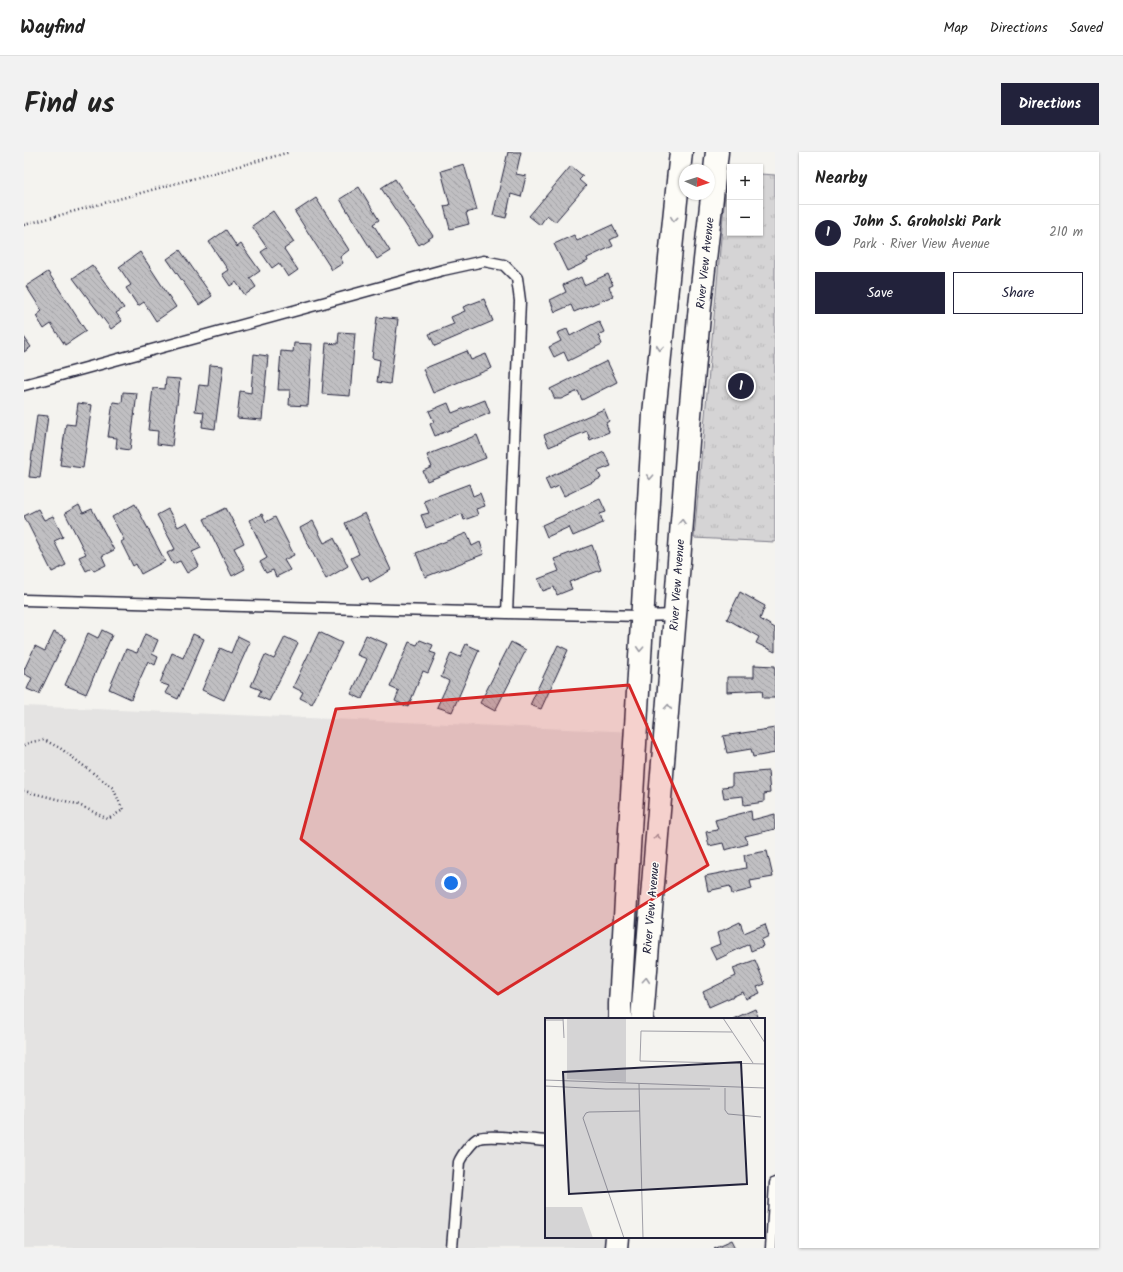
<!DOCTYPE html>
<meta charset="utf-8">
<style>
:root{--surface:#fff;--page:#f2f2f2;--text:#222;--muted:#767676;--line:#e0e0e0;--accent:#22223b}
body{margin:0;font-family:Kalam,sans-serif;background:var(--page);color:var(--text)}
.controls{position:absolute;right:12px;top:12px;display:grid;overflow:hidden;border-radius:0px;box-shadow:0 1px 3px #0004}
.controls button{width:36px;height:36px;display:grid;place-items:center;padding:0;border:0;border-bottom:1px solid var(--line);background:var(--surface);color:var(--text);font:20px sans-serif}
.compass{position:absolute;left:655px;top:12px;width:36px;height:36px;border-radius:50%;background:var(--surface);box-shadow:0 1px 3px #0004;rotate:93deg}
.you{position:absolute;left:427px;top:731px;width:14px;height:14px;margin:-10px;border:3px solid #fff;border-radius:50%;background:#1a73e8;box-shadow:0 0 0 6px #1a73e833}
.badge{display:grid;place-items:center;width:26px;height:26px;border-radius:50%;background:var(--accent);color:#fff;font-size:13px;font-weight:700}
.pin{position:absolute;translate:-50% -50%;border:2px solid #fff;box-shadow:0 1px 4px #0006}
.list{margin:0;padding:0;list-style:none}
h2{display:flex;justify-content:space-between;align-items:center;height:52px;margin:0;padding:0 16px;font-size:17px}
h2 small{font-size:13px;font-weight:400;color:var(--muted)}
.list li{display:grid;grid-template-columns:26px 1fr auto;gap:12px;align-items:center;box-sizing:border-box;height:56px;padding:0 16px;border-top:1px solid var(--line)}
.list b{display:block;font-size:15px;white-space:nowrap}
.list p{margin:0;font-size:13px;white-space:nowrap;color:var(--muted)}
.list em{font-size:13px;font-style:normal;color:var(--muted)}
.actions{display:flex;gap:8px;padding:12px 16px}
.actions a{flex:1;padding:9px 0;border:1px solid var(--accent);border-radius:0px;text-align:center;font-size:14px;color:var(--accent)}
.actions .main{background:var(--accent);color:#fff}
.map{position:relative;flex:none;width:751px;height:1096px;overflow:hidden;border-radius:0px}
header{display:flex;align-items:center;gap:24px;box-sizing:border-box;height:56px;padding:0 20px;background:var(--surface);border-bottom:1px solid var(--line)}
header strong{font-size:19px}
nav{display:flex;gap:22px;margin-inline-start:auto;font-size:14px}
.intro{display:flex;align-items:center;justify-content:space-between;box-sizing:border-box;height:96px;padding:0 24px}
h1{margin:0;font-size:28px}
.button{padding:10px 18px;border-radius:0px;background:var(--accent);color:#fff;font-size:14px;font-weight:700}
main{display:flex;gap:24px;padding:0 24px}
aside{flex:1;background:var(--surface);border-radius:0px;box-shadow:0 1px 3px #0004}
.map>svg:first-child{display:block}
.built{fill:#e4e3e2}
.park{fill:url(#park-tufts);stroke:#7c7b88}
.building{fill:url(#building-back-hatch);stroke:#22223b}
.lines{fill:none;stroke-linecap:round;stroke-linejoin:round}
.service-casing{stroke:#22223b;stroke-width:13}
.secondary-casing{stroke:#22223b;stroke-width:25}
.path{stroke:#22223b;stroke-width:2.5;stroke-dasharray:1 3;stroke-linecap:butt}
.service{stroke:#fdfcf7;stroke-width:10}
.secondary{stroke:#fdfcf7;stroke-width:22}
.oneway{stroke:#9a9aa2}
.marked{fill:#d62828;fill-opacity:0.2;stroke:#d62828;stroke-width:3;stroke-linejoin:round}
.labels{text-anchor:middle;stroke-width:3;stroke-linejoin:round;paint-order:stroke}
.street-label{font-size:12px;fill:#22223b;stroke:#fdfcf7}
.inset-road{fill:none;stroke:#a09fa7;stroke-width:1}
.view{fill:#22223b;fill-opacity:0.15;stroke:#22223b;stroke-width:2}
.inset-edge{fill:none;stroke:#22223b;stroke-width:2}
</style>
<header>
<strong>Wayfind</strong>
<nav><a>Map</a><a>Directions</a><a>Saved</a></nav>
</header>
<div class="intro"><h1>Find us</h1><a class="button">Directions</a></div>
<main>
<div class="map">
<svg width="751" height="1096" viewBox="0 0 751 1096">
<defs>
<pattern id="park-tufts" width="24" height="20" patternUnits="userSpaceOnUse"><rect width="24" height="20" fill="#d5d4d5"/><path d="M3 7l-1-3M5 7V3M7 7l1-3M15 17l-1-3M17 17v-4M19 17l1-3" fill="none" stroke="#b7b6b8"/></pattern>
<pattern id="building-back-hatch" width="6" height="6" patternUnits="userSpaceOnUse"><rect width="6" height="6" fill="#c0bfc2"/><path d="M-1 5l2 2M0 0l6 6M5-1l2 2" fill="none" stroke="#a5a4a8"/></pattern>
</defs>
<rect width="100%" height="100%" fill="#f4f3ef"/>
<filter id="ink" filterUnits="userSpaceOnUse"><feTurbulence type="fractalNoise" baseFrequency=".025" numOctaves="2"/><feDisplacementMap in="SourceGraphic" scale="8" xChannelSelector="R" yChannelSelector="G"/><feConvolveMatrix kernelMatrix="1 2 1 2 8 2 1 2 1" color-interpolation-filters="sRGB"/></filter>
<g filter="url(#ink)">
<path class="built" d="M0 554 612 580 596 867H522V1085H593L592 1096H0Z"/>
<path class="park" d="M703 20 706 21V81H736V22L751 23V390L670 386Z"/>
<path class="building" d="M484 0H497L492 22 502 24 497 45 487 42 482 66 469 63Z
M440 12 453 58 442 61 445 72 426 77 420 54 426 53 417 19Z
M547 14 559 24 555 28 562 34 531 70 523 63 516 73 505 64Z
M371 27 409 84 395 93 357 36Z
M335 35 355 68 349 72 366 99 353 107 316 47Z
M292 46 325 98 316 105 319 111 308 118 271 60Z
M249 59 270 90 260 97 274 118 264 125 255 111 248 116 237 100 243 96 228 74Z
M588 73 594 84 586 88 589 94 563 106 564 109 543 119 530 92 550 83 553 89Z
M202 78 213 95 217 92 236 119 226 126 232 135 221 143 212 130 206 134 198 122 204 118 185 90Z
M156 98 188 144 175 153 143 107Z
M116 100 152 155 132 169 120 150 114 154 102 136 107 133 95 115Z
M68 113 100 156 92 161 98 169 87 177 49 126Z
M24 120 62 179 41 193 27 172 20 177 12 164 18 159 2 134Z
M584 122 589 133 585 135 589 144 550 160 547 153 531 160 526 148 542 140 539 133 557 125 560 133Z
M460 147 469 169 411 194 405 182 430 172 427 165 441 159 439 155Z
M353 165 374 167 366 232 353 230 356 208 348 206Z
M575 169 580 180 574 183 578 192 544 209 540 200 530 205 525 195 537 189 533 181 543 177 546 184Z
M315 180 331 181 326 244 298 242 302 191 314 192Z
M0 185 7 195 0 200Z
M270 191 288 192 284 254 265 253 266 238H254L257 199 269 200Z
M443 199 447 208 462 202 468 216 409 241 399 217Z
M230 202 244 204 238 268 213 266 216 239 227 241Z
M583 209 593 230 558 248 554 239 537 247H531L526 237Z
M186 213 199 214 191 277 178 275 180 260 171 259 175 233 184 234Z
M142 226 156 227 148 294 133 292 134 279 124 278 129 236 141 237Z
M99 240 113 241 106 298 92 296 93 286 84 285 89 250 98 251Z
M461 248 466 261 411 284 406 272 410 270 405 259 424 251 428 261Z
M54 251 68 253 59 316 36 313 42 272 51 273Z
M580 257 585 269 582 271 585 280 566 288 563 279 525 295 520 283Z
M13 263 24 264 16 326 5 325Z
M453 283 462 306 403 329 399 319 408 315 403 303Z
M580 300 587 314 574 319 577 326 540 344 535 334 526 338 521 327Z
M445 332 449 344 456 341 461 354 452 357 454 363 440 368 438 362 402 376 397 363 405 361 400 349Z
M576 347 582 360 576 362 579 371 549 384 545 375 523 385 518 373Z
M111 352 141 409 117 422 112 412 109 414 97 390 100 388 88 365Z
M55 353 59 361 68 357 90 398 78 404 82 413 70 419 68 416 62 419 55 405 62 402 41 361Z
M202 356 220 391 210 396 221 417 208 424 180 367Z
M14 357 20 368 29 364 39 385 30 389 42 413 28 420 0 364Z
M144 357 154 375 163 370 177 396 168 400 175 414 163 421 156 409 149 412 143 401 151 397 133 363Z
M341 361 367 418 346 430 344 424 338 427 327 406 335 402 321 371Z
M238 362 242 370 251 365 270 403 260 408 266 418 252 425 249 418 242 421 236 410 243 406 225 368Z
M289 369 300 391 310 386 324 414 302 427 276 376Z
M443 381 448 394 456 390 460 402 401 425 392 401Z
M568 393 577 418 545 430 548 437 533 443 530 435 519 439 514 427 535 419 530 407Z
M716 440 741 454 736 467 751 476V500L732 491 735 485 703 467Z
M78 478 88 483 62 542 41 533 64 481 74 486Z
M30 480 42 486 15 542 3 537 8 526 0 522V518L11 494 21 499Z
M295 480 318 491 288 552 276 546 279 540 269 535Z
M121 482 134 488 128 502 134 505 131 513 124 509 107 547 85 537 102 497 113 501Z
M169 482 180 487 154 547 141 541 145 534 136 531 148 501 159 506Z
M342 483 363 492 338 547 327 542 343 507 333 503Z
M214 484 226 490 200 548 178 538 196 496 207 501Z
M261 485 274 491 245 549 234 544 237 538 227 534 241 503 250 507Z
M396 488 409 493 406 500 412 502 404 521 399 519 384 555 371 549 375 539 366 535 385 490 393 493Z
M487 490 502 498 471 559 456 551Z
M442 492 455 498 428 560 413 555 425 529 417 525 427 501 436 505Z
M534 493 544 498 517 557 506 553Z
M730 513 751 514V546H739L738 538 703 540V525H730Z
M751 576V601L729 605 727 597 703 601 699 584Z
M744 619 746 641 740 642V650L720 653 719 644 700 646 698 635 708 634V622Z
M727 659 728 668 751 662V677L721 684 724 692 701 698 699 691 685 694 682 680 694 678 691 668Z
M743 699 749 725 726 729 728 737 708 742 706 734 684 739 681 724 722 716 720 703Z
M716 770 720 781 741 772 745 784 737 788 739 794 727 799 725 792 692 808 686 796 696 792 693 781Z
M731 808 741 832 733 835 736 841 722 847 719 840 685 855 679 840 712 824 709 816Z
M731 857 735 867H709Z
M708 1088 712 1096H690Z"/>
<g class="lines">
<defs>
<path id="service" d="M0 233 419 118 460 109 480 113 493 126 496 149 483 461
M0 448 483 461 618 464 651 463
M428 1096 435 1010C438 1003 449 988 455 986 467 982 507 988 522 989
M747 1096 751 1031"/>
<path id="secondary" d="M596 867V852L630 262 657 0
M618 867 651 463 666 263 676 153 693 0
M592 1096 593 1085"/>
</defs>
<use href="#service" class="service-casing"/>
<use href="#secondary" class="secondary-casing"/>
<path class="path" d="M0 73 266 0
M0 594 6 590 20 588 36 596 89 636 99 658 84 667 53 652 0 639"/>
<use href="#service" class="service"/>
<use href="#secondary" class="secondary"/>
</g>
<defs><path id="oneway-chevron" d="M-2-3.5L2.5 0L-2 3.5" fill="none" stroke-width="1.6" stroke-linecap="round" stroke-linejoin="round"/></defs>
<g class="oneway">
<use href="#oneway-chevron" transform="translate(650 67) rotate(96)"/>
<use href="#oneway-chevron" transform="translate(636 196) rotate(95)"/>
<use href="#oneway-chevron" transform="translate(626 325) rotate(93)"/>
<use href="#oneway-chevron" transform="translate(658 370) rotate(-86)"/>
<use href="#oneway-chevron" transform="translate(616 497) rotate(93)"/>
<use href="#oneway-chevron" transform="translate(644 555) rotate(-85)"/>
<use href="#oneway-chevron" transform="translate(633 685) rotate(-85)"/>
<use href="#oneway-chevron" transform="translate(622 828) rotate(-85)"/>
</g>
</g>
<path class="marked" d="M605 533 684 713 474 842 277 687 312 557Z"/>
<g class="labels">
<g class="street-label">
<text transform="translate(681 111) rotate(-84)" y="4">River View Avenue</text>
<text transform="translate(653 433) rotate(-86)" y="4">River View Avenue</text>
<text transform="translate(627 756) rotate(-85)" y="4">River View Avenue</text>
</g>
</g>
<g transform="translate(521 866)">
<rect width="220" height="220" fill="#f4f3ef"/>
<path d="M22 0H81V64L22 61ZM0 189H37L48 220H0Z" fill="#d5d4d5"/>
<path class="inset-road" d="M18 0 19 20M178 0 208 45M204 0 220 25M0 2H18M187 14 96 13 95 43 220 46M0 62 220 70M94 66 98 220M0 68 61 71H165M180 70V92L183 96 216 99M79 220 38 100 41 95 44 94 95 93"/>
<path class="view" d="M196 44 202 166 24 176 18 54Z"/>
<rect width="220" height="220" class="inset-edge"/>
</g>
</svg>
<div class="controls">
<button>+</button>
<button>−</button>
</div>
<svg class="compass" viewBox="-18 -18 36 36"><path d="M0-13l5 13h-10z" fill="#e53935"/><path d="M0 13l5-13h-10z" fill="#767676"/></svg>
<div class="you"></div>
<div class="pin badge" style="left:717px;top:234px">1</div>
</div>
<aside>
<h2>Nearby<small></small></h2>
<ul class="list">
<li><span class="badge">1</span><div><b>John S. Groholski Park</b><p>Park · River View Avenue</p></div><em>210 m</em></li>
</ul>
<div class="actions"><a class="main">Save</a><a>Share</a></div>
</aside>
</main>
